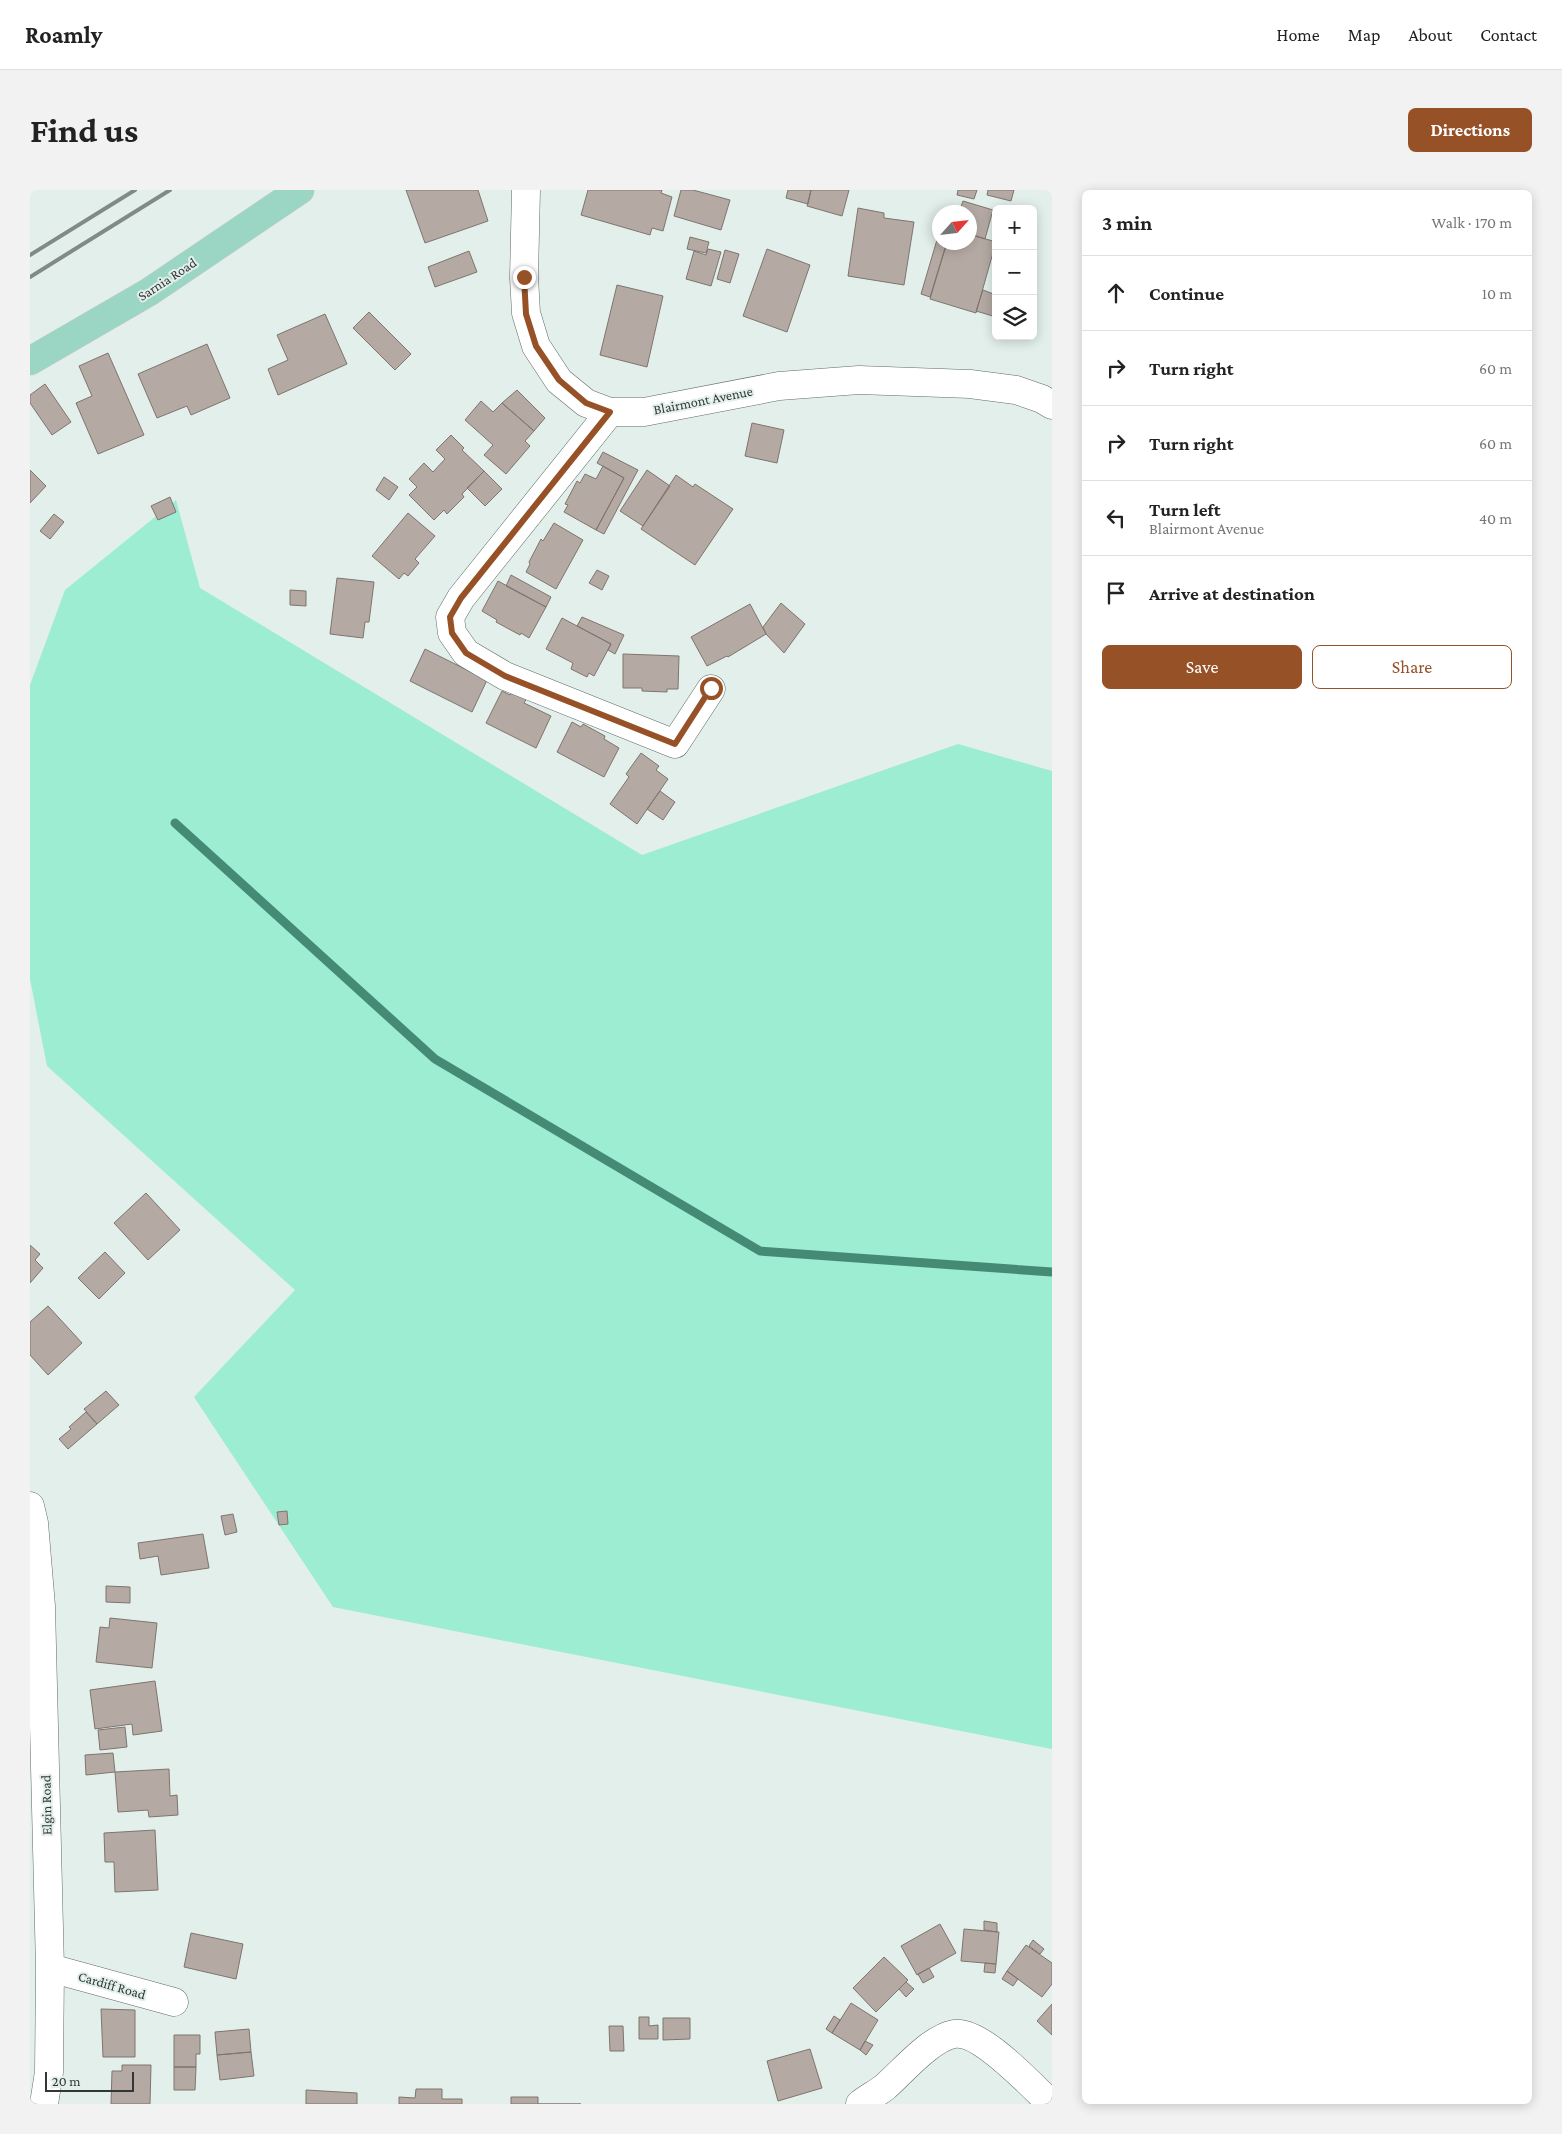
<!DOCTYPE html>
<meta charset="utf-8">
<style>
:root{--surface:#fff;--page:#f2f2f2;--text:#222;--muted:#767676;--line:#e0e0e0;--accent:#975127}
body{margin:0;font-family:"Crimson Pro",serif;background:var(--page);color:var(--text)}
.controls{position:absolute;right:15px;top:15px;display:grid;overflow:hidden;border-radius:8px;box-shadow:0 2px 12px #0003}
.controls button{width:45px;height:45px;display:grid;place-items:center;padding:0;border:0;border-bottom:1px solid var(--line);background:var(--surface);color:var(--text);font:25px sans-serif}
.compass{position:absolute;left:902px;top:15px;width:45px;height:45px;border-radius:50%;background:var(--surface);box-shadow:0 2px 12px #0003;rotate:63deg}
.scale{position:absolute;left:15px;bottom:12px;width:89px;box-sizing:border-box;padding-left:5px;border:2px solid #323735;border-top:0;font-size:14px;line-height:18px;white-space:nowrap;color:#323735;-webkit-text-stroke:4px #e2efea;paint-order:stroke}
.stop{position:absolute;width:15px;height:15px;margin:-11px;border:4px solid #975127;border-radius:50%;background:#fff}
.stop.end{background:#975127;border-color:#fff;box-shadow:0 1px 5px #0008}
.list{margin:0;padding:0;list-style:none}
h2{display:flex;justify-content:space-between;align-items:center;height:65px;margin:0;padding:0 20px;font-size:21px}
h2 small{font-size:16px;font-weight:400;color:var(--muted)}
.list li{display:grid;grid-template-columns:32px 1fr auto;gap:15px;align-items:center;box-sizing:border-box;height:75px;padding:0 20px;border-top:1px solid var(--line)}
.list b{display:block;font-size:19px;white-space:nowrap}
.list p{margin:0;font-size:16px;white-space:nowrap;color:var(--muted)}
.list em{font-size:16px;font-style:normal;color:var(--muted)}
.actions{display:flex;gap:10px;padding:15px 20px}
.actions a{flex:1;padding:11px 0;border:1px solid var(--accent);border-radius:8px;text-align:center;font-size:18px;color:var(--accent)}
.actions .main{background:var(--accent);color:#fff}
.icon{flex:none;width:28px;height:28px;fill:none;stroke:currentColor;stroke-width:2;stroke-linecap:round;stroke-linejoin:round}
.map{position:relative;flex:none;width:1022px;height:1914px;overflow:hidden;border-radius:8px}
header{display:flex;align-items:center;gap:30px;box-sizing:border-box;height:70px;padding:0 25px;background:var(--surface);border-bottom:1px solid var(--line)}
header strong{font-size:24px}
nav{display:flex;gap:28px;margin-inline-start:auto;font-size:18px}
.intro{display:flex;align-items:center;justify-content:space-between;box-sizing:border-box;height:120px;padding:0 30px}
h1{margin:0;font-size:35px}
.button{padding:12px 22px;border-radius:8px;background:var(--accent);color:#fff;font-size:18px;font-weight:700}
main{display:flex;gap:30px;padding:0 30px}
aside{flex:1;background:var(--surface);border-radius:8px;box-shadow:0 2px 12px #0003}
.map>svg:first-child{display:block}
.green{fill:#9cedd1}
.lines{fill:none;stroke-linecap:round;stroke-linejoin:round}
.stream{stroke:#448a75;stroke-width:9}
.building{fill:#b4a9a3;stroke:#7f746f}
.minor-casing{stroke:#606c67;stroke-width:29}
.major-casing{stroke:#cacbca;stroke-width:29}
.minor{stroke:#fff;stroke-width:28}
.major{stroke:#9ad6c3;stroke-width:28}
.rail{stroke:#818a86;stroke-width:4}
.route{stroke:#975127;stroke-width:6}
.labels{text-anchor:middle;stroke-width:4;stroke-linejoin:round;paint-order:stroke}
.street-label{font-size:14px;fill:#323735;stroke:#e2efea}
</style>
<header>
<strong>Roamly</strong>
<nav><a>Home</a><a>Map</a><a>About</a><a>Contact</a></nav>
</header>
<div class="intro"><h1>Find us</h1><a class="button">Directions</a></div>
<main>
<div class="map">
<svg width="1022" height="1914" viewBox="0 0 1022 1914">
<rect width="100%" height="100%" fill="#e2efea"/>
<path class="green" d="M146 310 170 398 612 665 928 554 1022 581V1559L303 1417 164 1207 265 1100 17 876 0 789V495L35 400Z"/>
<g class="lines">
<path class="stream" d="M145 633 405 869 730 1061 1022 1082"/>
</g>
<path class="building" d="M376 0H448L458 31 395 53Z
M558 0H632L631 3 642 7 633 41 622 38 620 45 551 25Z
M651 0H663L700 10 691 40 644 26Z
M758 0H781L778 14 756 8Z
M781 0H819L812 26 777 16Z
M928 0H947L944 9 927 5Z
M958 0H984L981 11 957 5Z
M933 11 963 20 955 49 939 44V22H929Z
M828 18 854 23V28L884 32 874 95 818 86Z
M909 43V52H917L900 107 891 104Z
M939 44 966 52 946 123 900 109 917 52H939Z
M660 47 679 52 676 63 657 59Z
M678 59 691 62 681 96 656 89 664 61 676 65Z
M737 59 780 75 757 142 713 126Z
M695 60 709 64 700 93 687 89Z
M439 61 447 82 405 97 398 77Z
M587 95 633 106 617 177 570 165Z
M953 100 966 105V127L946 121Z
M339 122 381 164 365 180 323 138Z
M295 124 317 174 248 205 238 179 258 170 247 145Z
M177 154 200 208 161 225 157 216 127 228 108 184Z
M78 163 114 245 68 264 46 213 62 206 49 176Z
M15 194 41 232 22 245 0 213V205Z
M487 200 515 228 504 241 472 213Z
M451 211 463 222 472 213 504 241 495 251 500 256 476 284 454 265 463 255 435 230Z
M722 233 754 240 747 273 715 266Z
M421 245 434 258 432 260 454 281 432 304 434 307 417 324 414 320 404 330 379 305 387 297 379 289 394 273 403 282 415 269 406 260Z
M573 262 608 280 574 344 566 340 594 288 567 273Z
M573 276 594 288 566 340 534 322 538 315 535 314 547 291 550 293 555 284 566 289Z
M0 280 16 296 0 313Z
M617 280 640 296 613 336 590 321Z
M454 281 472 299 455 316 437 298Z
M646 285 663 297 665 294 703 319 665 375 611 339Z
M354 287 368 297 359 310 346 300Z
M140 307 146 322 128 330 121 316Z
M378 323 405 346 385 369 389 373 378 386 374 383 369 389 342 366Z
M24 324 34 332 20 349 10 341Z
M524 333 553 350 526 399 496 382 500 374 499 372 511 349 513 351Z
M567 380 579 386 572 400 559 393Z
M481 385 521 407 516 417 476 396Z
M307 388 344 392 339 432H335L333 448 300 444Z
M468 391 516 417 499 448 491 443 490 445 466 432 467 430 452 421Z
M260 400 276 401V416L260 415Z
M751 413 775 434 754 463 736 444 733 437Z
M720 414 736 444 698 467 697 466 677 476 661 447Z
M552 427 594 445 585 464 578 460 581 454 547 436Z
M532 428 581 454 564 486 559 483 557 487 541 479 543 473 516 459Z
M395 459 457 490 442 522 380 491Z
M593 464 649 466 648 499H637V502L612 501V498H593Z
M472 501 480 505 482 501 497 508 494 513 521 526 506 558 456 533Z
M542 532 551 537 553 534 575 546 574 549 589 558 574 587 527 562Z
M611 563 629 576 626 580 638 589 607 634 580 614 599 587 596 584Z
M630 601 645 612 633 630 617 619Z
M116 1003 150 1040 118 1070 84 1033Z
M0 1055 10 1064 5 1070 13 1078 0 1093Z
M75 1062 95 1083 69 1109 48 1088Z
M18 1116 52 1153 18 1185 0 1165V1132Z
M76 1201 89 1215 67 1234 54 1219Z
M56 1222 67 1234 38 1259 29 1249 41 1239 39 1237Z
M257 1321 258 1334 249 1335 247 1322Z
M203 1324 207 1342 195 1345 191 1326Z
M173 1344 179 1378 131 1385 128 1366 110 1369 108 1353Z
M76 1396 100 1397V1413L76 1412Z
M80 1428 127 1433 122 1478 66 1472 70 1437 79 1438Z
M125 1491 132 1541 103 1545 102 1534 65 1539 60 1500Z
M95 1537 97 1557 70 1560 68 1540Z
M83 1563 85 1582 56 1585 55 1565Z
M139 1579 140 1606 147 1605 148 1625 119 1627 118 1620 88 1622 85 1582Z
M125 1640 128 1700 85 1702 84 1672H75L74 1643Z
M954 1731 967 1733V1742L954 1740Z
M910 1734 926 1763 887 1785 871 1756Z
M934 1739 969 1742 966 1774 931 1771Z
M161 1743 213 1754 206 1789 154 1777Z
M1003 1750 1014 1759 1010 1764 999 1756Z
M996 1755 1022 1773V1794L1012 1807 977 1781Z
M854 1767 878 1790 846 1822 823 1798Z
M955 1773 966 1774 965 1783 954 1782Z
M899 1778 904 1787 893 1793 888 1784Z
M977 1781 988 1789 983 1796 972 1789Z
M876 1792 884 1799 876 1807 869 1799Z
M821 1813 848 1830 830 1860 802 1843Z
M1022 1814V1845L1007 1831Z
M71 1819 105 1820V1867H73Z
M804 1826 810 1830 802 1843 796 1839Z
M609 1827H619V1836L628 1835V1849H609Z
M633 1828H660V1849L633 1850Z
M579 1836H593L594 1861H580Z
M219 1839 221 1862 187 1865 185 1842Z
M144 1845H170V1864H166V1877H144Z
M835 1851 843 1855 836 1865 830 1860Z
M780 1859 792 1898 748 1911 737 1871Z
M221 1862 224 1886 190 1890 187 1865Z
M92 1875H121L120 1914H81L82 1881H92Z
M144 1877H166L165 1900H144Z
M386 1899H412V1909H432V1914H369V1907L385 1908Z
M276 1900 327 1903V1914H276Z
M481 1907H508V1914H551H481Z"/>
<g class="lines">
<defs>
<path id="minor" d="M496 0 494 87 496 123 506 156 529 191 556 213 580 222H614L749 196 829 190 940 194 986 200 1012 209 1022 215
M580 222 431 408 420 427 422 443 436 463 475 486 645 554 681 499
M0 1316 4 1333 11 1416 20 1778 19 1882 14 1914
M20 1778 144 1812
M830 1914C838 1908 847 1903 855 1897 873 1881 901 1848 924 1844 950 1839 1002 1896 1021 1914"/>
<path id="major" d="M0 171 119 102 270 0"/>
</defs>
<use href="#minor" class="minor-casing"/>
<use href="#major" class="major-casing"/>
<use href="#minor" class="minor"/>
<use href="#major" class="major"/>
<path class="rail" d="M0 65 105 0
M0 87 140 0"/>
</g>
<g class="lines">
<path class="route" d="M494 87 496 124 506 156 529 190 556 213 580 222 431 408 420 427 422 443 436 463 475 486 645 554 681 498"/>
</g>
<g class="labels">
<g class="street-label">
<text transform="translate(137 89) rotate(-33)" y="5">Sarnia Road</text>
<text transform="translate(673 210) rotate(-11)" y="5">Blairmont Avenue</text>
<text transform="translate(16 1615) rotate(-91)" y="5">Elgin Road</text>
<text transform="translate(82 1795) rotate(16)" y="5">Cardiff Road</text>
</g>
</g>
</svg>
<div class="controls">
<button>+</button>
<button>−</button>
<button><svg class="icon" aria-label="layers" viewBox="0 0 24 24"><path d="M12 4l9 5-9 5-9-5zM3 14l9 5 9-5"/></svg></button>
</div>
<svg class="compass" viewBox="-18 -18 36 36"><path d="M0-13l5 13h-10z" fill="#e53935"/><path d="M0 13l5-13h-10z" fill="#767676"/></svg>
<div class="scale">20 m</div>
<div class="stop" style="left:681px;top:498px"></div>
<div class="stop end" style="left:494px;top:87px"></div>
</div>
<aside>
<h2>3 min<small>Walk · 170 m</small></h2>
<ul class="list">
<li><svg class="icon" aria-label="ahead" viewBox="0 0 24 24"><path d="M12 20V5M6 11l6-6 6 6"/></svg><div><b>Continue</b></div><em>10 m</em></li>
<li><svg class="icon" aria-label="right" viewBox="0 0 24 24"><path d="M7 20v-9h11M14 6l5 5-5 5"/></svg><div><b>Turn right</b></div><em>60 m</em></li>
<li><svg class="icon" aria-label="right" viewBox="0 0 24 24"><path d="M7 20v-9h11M14 6l5 5-5 5"/></svg><div><b>Turn right</b></div><em>60 m</em></li>
<li><svg class="icon" aria-label="left" viewBox="0 0 24 24"><path d="M17 20v-9H6M10 6l-5 5 5 5"/></svg><div><b>Turn left</b><p>Blairmont Avenue</p></div><em>40 m</em></li>
<li><svg class="icon" aria-label="arrive" viewBox="0 0 24 24"><path d="M6 21V4h12l-3 4 3 4H6"/></svg><div><b>Arrive at destination</b></div></li>
</ul>
<div class="actions"><a class="main">Save</a><a>Share</a></div>
</aside>
</main>
